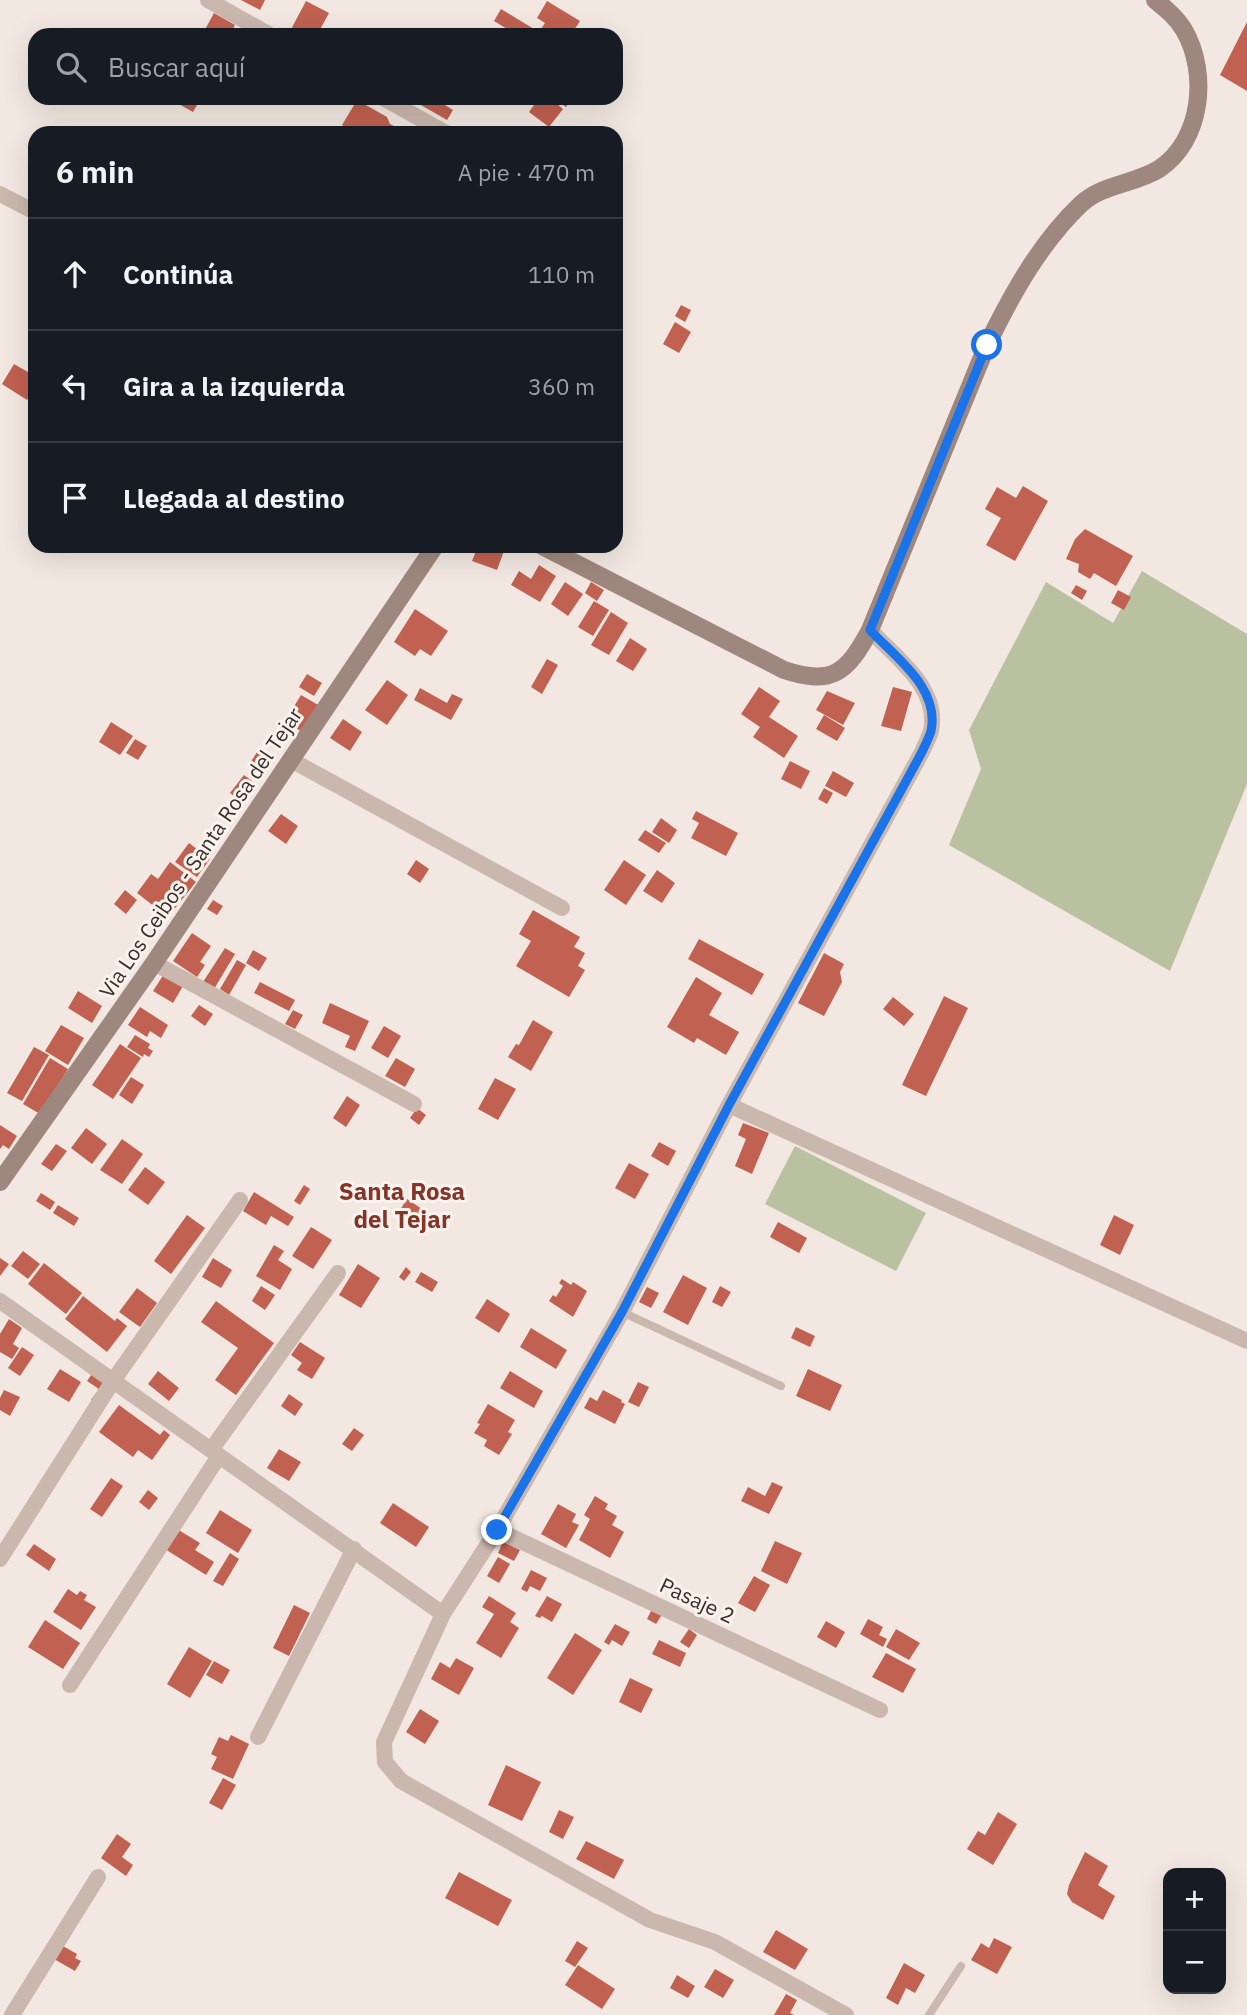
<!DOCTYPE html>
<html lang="es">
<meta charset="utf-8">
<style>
:root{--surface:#171b24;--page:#20242c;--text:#f1f3f6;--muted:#9ea1a6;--line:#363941}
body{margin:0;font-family:"IBM Plex Sans",sans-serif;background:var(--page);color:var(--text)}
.controls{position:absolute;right:21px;bottom:21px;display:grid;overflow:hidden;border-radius:14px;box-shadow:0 7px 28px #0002}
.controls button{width:63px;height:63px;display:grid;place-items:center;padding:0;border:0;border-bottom:2px solid var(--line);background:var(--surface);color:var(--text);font:35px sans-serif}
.stop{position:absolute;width:21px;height:21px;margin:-16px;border:5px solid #1a73e8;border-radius:50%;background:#fff}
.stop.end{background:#1a73e8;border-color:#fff;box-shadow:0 2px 7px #0008}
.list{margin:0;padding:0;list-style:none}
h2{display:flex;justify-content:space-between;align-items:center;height:91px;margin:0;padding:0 28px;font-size:30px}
h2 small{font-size:23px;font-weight:400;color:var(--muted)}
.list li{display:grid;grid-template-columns:46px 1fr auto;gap:21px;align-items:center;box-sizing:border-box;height:112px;padding:0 28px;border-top:2px solid var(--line)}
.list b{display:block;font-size:26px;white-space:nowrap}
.list em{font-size:23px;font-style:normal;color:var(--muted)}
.icon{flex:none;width:38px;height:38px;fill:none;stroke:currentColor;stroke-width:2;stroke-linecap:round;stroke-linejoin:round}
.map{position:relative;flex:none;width:1247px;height:2015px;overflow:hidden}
.search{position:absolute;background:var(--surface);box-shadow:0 7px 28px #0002;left:28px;top:28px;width:595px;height:77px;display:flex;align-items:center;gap:18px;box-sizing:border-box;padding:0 24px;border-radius:21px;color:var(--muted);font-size:26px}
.panel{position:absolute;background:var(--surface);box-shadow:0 7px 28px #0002;left:28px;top:126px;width:595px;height:427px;border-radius:21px}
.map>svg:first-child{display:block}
.grass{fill:#b9c1a1}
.building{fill:#c06151}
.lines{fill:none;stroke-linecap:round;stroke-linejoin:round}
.lane{stroke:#cab7ad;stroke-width:8}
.street{stroke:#cab7ad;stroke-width:16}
.secondary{stroke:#9e877e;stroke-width:18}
.route{stroke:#1a73e8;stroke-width:9}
.labels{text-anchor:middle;stroke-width:6;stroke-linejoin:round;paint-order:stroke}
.street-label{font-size:21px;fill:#392e2b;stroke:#faf3ed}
.quarter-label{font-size:24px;font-weight:bold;fill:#843528;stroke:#faf3ed}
</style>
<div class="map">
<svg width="1247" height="2015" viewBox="0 0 1247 2015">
<rect width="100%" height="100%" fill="#f2e8e1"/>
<path class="grass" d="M1142 571 1247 634V784L1170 971 949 845 981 769 969 730 1046 582 1113 623Z
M795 1146 926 1213 896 1271 765 1204Z"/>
<path class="building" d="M241 0H265L260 10Z
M306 1 329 13 317 35H288Z
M547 1 580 21 571 35H517L494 21 501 9 539 32 545 23 537 18Z
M214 13 235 25 231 33 235 35H202Z
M1247 22V91L1220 75Z
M168 98H201L193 112Z
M423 98H449L445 105 453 110 447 120 419 104Z
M539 98H550L563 109 549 127 529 112Z
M553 98H573L566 107Z
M357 100 387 117 390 124 408 133H356L342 125Z
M681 305 691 310 685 322 675 316Z
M675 322 691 332 679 353 663 344Z
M14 364 35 376V387L27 400 2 384Z
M1023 486 1048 501 1015 561 986 545 1001 518 985 509 997 487 1016 498Z
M1085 529 1133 556 1116 586 1094 573 1090 579 1078 572 1079 564 1066 559 1075 539Z
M478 546H489L504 551 497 570 472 561Z
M539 565 556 576 540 602 511 585 519 571 531 579Z
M565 582 583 594 568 616 551 604Z
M591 582 604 590 597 601 585 593Z
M1076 585 1087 591 1082 600 1071 593Z
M1118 590 1131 597 1124 610 1111 603Z
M594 601 609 610 593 636 578 627Z
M415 609 448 631 431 656 420 649 415 656 394 642Z
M611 612 628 623 609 655 591 645Z
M630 638 647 649 633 671 616 661Z
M547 659 558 665 542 694 531 687Z
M307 674 322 683 314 696 299 687Z
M387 680 408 695 387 725 365 710Z
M759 687 780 701 769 717 798 736 784 758 753 737 760 727 741 714Z
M893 687 912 692 901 731 881 726Z
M420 688 447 703 452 694 463 699 451 720 414 700Z
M827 691 855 703 843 725 816 710Z
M301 695 320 706 304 733 289 724 294 716 290 713Z
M824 715 845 728 837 741 816 729Z
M343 719 362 732 350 751 330 738Z
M111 722 133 736 120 755 99 742Z
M135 739 147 746 138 760 126 753Z
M259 749 269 756 260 769 250 763Z
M790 761 810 771 801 789 781 779Z
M833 771 854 783 846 797 825 786Z
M244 775 252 781 238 799 230 793Z
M824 788 833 793 827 804 818 799Z
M696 811 738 833 726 856 691 838 699 823 692 819Z
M281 814 298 826 286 844 268 831Z
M661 818 677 830 669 843 652 832Z
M645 830 666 843 659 853 638 840Z
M189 843 210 859 197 877 175 862Z
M416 860 429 869 420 883 407 874Z
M624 860 646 875 626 905 604 890Z
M170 862 196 882 168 917 137 893 151 874 158 879Z
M657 870 675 883 662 903 643 891Z
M125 890 137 900 126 914 114 904Z
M213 900 223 906 217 915 207 909Z
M533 910 580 937 574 947 585 953 578 966 585 970 569 997 516 966 531 941 519 934Z
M192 933 211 946 200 962 205 965 197 977 173 961Z
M699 939 764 974 752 995 688 959Z
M225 948 235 954 214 989 203 982Z
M253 950 267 958 259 971 246 963Z
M824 953 844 964 840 972 842 982 824 1016 798 1003Z
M237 960 246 965 229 995 220 989Z
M164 974 183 986 173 1003 153 991Z
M696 977 722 993 709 1015 739 1032 726 1055 697 1038 694 1043 667 1027Z
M260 982 295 1000 289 1011 254 993Z
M78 991 102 1006 92 1023 68 1008Z
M944 996 968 1008 926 1096 902 1085Z
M893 997 914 1014 904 1026 883 1009Z
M330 1003 369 1021 355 1051 345 1047 350 1036 322 1023Z
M199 1005 213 1014 205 1026 191 1016Z
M140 1007 168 1025 161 1038 150 1031 147 1037 128 1025Z
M293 1010 303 1015 295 1029 285 1024Z
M533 1020 553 1032 531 1071 508 1057 516 1044 519 1045Z
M61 1025 84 1038 68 1065 45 1051Z
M384 1026 401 1036 388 1058 371 1048Z
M135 1035 150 1044 148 1048 153 1051 149 1057 144 1054 143 1057 127 1047Z
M120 1044 141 1058 113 1099 92 1085Z
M34 1047 49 1055 22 1101 7 1093Z
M50 1058 68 1069 40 1114 23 1104Z
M396 1058 415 1069 405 1087 385 1076Z
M131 1077 144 1085 132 1104 119 1095Z
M495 1078 516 1089 498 1120 478 1109Z
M347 1096 360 1105 346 1127 333 1118Z
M417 1108 426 1115 419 1125 410 1118Z
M743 1123 769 1133 752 1174 735 1166 746 1139 738 1135Z
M0 1125 17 1136 9 1149 3 1145 0 1149Z
M86 1128 107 1144 92 1164 71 1148Z
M122 1139 143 1154 122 1184 100 1170Z
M659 1142 676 1151 668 1166 651 1156Z
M56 1144 67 1151 52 1171 41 1164Z
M629 1163 649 1174 635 1199 615 1188Z
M145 1167 165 1182 148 1205 128 1190Z
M304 1185 310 1189 300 1205 294 1201Z
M254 1192 294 1217 288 1226 271 1216 266 1225 243 1211Z
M41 1193 55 1202 50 1210 36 1201Z
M407 1199 422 1209 415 1220 400 1210Z
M58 1205 79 1218 74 1226 53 1213Z
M187 1215 205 1228 171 1274 154 1261Z
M1114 1215 1134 1225 1120 1255 1100 1245Z
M778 1222 807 1238 799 1253 770 1237Z
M311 1227 332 1240 313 1269 292 1256Z
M274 1245 284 1251 278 1260 292 1269 280 1290 256 1276Z
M23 1251 40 1264 28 1279 11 1266Z
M0 1258 9 1264 0 1276Z
M213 1258 232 1270 221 1288 202 1277Z
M44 1263 82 1293 66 1314 28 1284Z
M358 1264 380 1278 361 1308 339 1295Z
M406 1267 411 1272 404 1281 399 1277Z
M421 1272 438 1282 432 1292 415 1282Z
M683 1275 707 1288 688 1325 663 1312Z
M562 1279 571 1285 573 1282 587 1291 573 1317 549 1301 553 1295 556 1297 563 1286 559 1283Z
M261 1286 275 1295 265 1310 252 1301Z
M720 1286 731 1292 722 1307 712 1302Z
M647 1287 659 1293 651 1308 639 1302Z
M137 1288 157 1303 140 1327 119 1312Z
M83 1296 115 1321 117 1318 127 1326 107 1352 65 1319Z
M487 1299 510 1314 499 1333 475 1318Z
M216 1301 274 1343 236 1395 215 1380 238 1348 201 1322Z
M9 1319 22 1328 13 1344 19 1348 12 1359 0 1352V1334Z
M796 1327 815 1336 810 1347 791 1338Z
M531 1328 567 1350 556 1369 520 1347Z
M300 1342 325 1358 312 1379 297 1370 302 1363 291 1355Z
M22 1347 34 1355 20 1376 8 1368Z
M60 1369 81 1382 69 1402 47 1389Z
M808 1369 842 1385 830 1411 796 1396Z
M158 1371 179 1388 169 1401 148 1384Z
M510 1371 543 1391 534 1408 500 1388Z
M92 1374 110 1385 97 1404 91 1400 99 1389 87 1381Z
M638 1382 649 1387 639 1407 628 1402Z
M4 1390 20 1397 10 1416 0 1410V1398Z
M603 1390 622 1400 621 1402 625 1404 615 1424 584 1408 590 1397 597 1401Z
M289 1394 303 1404 295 1416 281 1406Z
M488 1404 515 1420 508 1432 512 1434 499 1455 484 1446 487 1440 474 1433 480 1424 477 1423Z
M119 1405 160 1435 164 1430 170 1435 152 1460 138 1450 133 1457 99 1432Z
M354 1428 364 1435 352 1451 342 1444Z
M279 1449 301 1462 289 1481 267 1468Z
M111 1478 123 1486 102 1517 90 1509Z
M772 1482 783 1487 769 1514 741 1501 748 1487 765 1496Z
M148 1490 158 1498 149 1510 139 1502Z
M595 1496 608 1504 605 1509 617 1516 612 1525 624 1532 610 1558 579 1540 590 1519 584 1515Z
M393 1503 429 1527 416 1547 380 1523Z
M558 1504 576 1514 572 1522 579 1525 566 1548 541 1534Z
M220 1510 252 1530 238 1553 206 1533Z
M177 1529 200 1543 195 1550 214 1562 206 1575 165 1549Z
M775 1541 802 1553 787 1584 761 1571Z
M503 1542 520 1550 514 1561 498 1553Z
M34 1544 56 1559 49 1571 26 1555Z
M230 1553 239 1559 223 1586 213 1581Z
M498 1557 510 1564 499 1583 487 1576Z
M531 1570 547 1578 540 1591 530 1586 527 1592 521 1589Z
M754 1576 770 1585 755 1612 738 1603Z
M68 1589 77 1595 80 1591 87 1595 84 1600 96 1607 81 1630 53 1612Z
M489 1596 516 1613 510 1622 519 1628 501 1658 476 1643 494 1614 482 1607Z
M547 1596 562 1604 552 1622 542 1616 540 1618 535 1616Z
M294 1605 310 1613 289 1656 273 1648Z
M653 1607 663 1613 656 1624 647 1619Z
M868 1619 883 1627 879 1635 887 1639 883 1647 860 1634Z
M45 1620 80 1643 63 1669 28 1647Z
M826 1621 845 1632 836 1648 817 1637Z
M615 1624 630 1632 622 1646 612 1640 609 1645 604 1642Z
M689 1629 697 1635 689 1648 680 1642Z
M896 1629 920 1643 909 1660 886 1647Z
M575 1633 602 1650 573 1695 547 1678Z
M659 1640 686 1653 680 1667 652 1654Z
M189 1647 212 1661 190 1698 167 1684Z
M886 1653 916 1669 903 1693 872 1677Z
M456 1658 474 1668 459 1695 431 1679 440 1662 450 1668Z
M214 1661 230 1670 222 1684 206 1675Z
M630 1678 653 1689 641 1713 619 1702Z
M420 1709 439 1721 425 1744 406 1732Z
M231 1735 249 1744 233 1779 211 1769 217 1757 211 1754 219 1737 228 1741Z
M506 1765 541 1782 522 1821 488 1805Z
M223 1778 236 1785 222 1810 209 1803Z
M559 1810 574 1817 563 1839 549 1832Z
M998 1812 1017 1824 993 1865 967 1849 978 1831 985 1835Z
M117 1834 131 1844 122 1857 133 1865 126 1876 101 1858Z
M586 1841 624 1860 614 1879 576 1859Z
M1085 1852 1108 1866 1098 1885 1115 1896 1103 1920 1072 1902 1067 1894 1069 1885Z
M459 1872 512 1900 498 1926 445 1898Z
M776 1930 808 1949 795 1970 763 1952Z
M994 1938 1012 1947 997 1974 971 1960 981 1943 989 1948Z
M577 1941 588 1948 575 1967 565 1961Z
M61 1945 77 1954 75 1958 81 1961 75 1971 54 1959Z
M904 1963 925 1975 915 1993 906 1988 898 2005 886 1998Z
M578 1965 615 1989 602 2009 565 1985Z
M715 1969 734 1980 723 1998 704 1987Z
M677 1975 695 1986 688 1998 670 1988Z
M786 1994 797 2000 790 2013 794 2015H774Z"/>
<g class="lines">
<path class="lane" d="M622 1312 781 1386
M929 2015 961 1966"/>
<path class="street" d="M208 0 270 35
M383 98 446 133
M0 194 35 212
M291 760 562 908
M154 963 414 1104
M729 1105 1247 1341
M0 1301 443 1614 384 1742 385 1762 401 1781 650 1920 715 1942 846 2015
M211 1450 338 1273
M497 1530 880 1710
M0 1559 113 1381 240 1200
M443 1614 497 1530 622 1312 729 1105 922 752C925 745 929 738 931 731 940 688 896 658 870 630
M70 1685 219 1456
M258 1737 354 1549
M12 2015 98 1877"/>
<path class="secondary" d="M542 546 784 670C832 686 847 673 870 630L987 345C1012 294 1040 243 1081 204 1102 184 1135 184 1159 169 1202 141 1209 73 1184 30 1177 18 1166 9 1155 0
M0 1182 154 963 435 546"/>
</g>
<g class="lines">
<path class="route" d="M497 1530 622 1312 729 1105 922 752C925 745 929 738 931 731 940 688 896 658 870 630L987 345"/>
</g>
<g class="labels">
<g class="street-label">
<text transform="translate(201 853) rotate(-56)" y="7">Via Los Ceibos - Santa Rosa del Tejar</text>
<text transform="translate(697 1601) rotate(25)" y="7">Pasaje 2</text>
</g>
<g class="quarter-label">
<text x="402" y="1200">Santa Rosa<tspan x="402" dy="28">del Tejar</tspan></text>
</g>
</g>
</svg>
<div class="controls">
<button>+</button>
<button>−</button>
</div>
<div class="stop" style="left:987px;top:345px"></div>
<div class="stop end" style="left:497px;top:1530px"></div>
<div class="search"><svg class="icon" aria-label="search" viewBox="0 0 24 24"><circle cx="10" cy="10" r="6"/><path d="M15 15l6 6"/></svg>Buscar aquí</div>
<section class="panel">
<h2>6 min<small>A pie · 470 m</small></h2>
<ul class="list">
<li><svg class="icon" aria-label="ahead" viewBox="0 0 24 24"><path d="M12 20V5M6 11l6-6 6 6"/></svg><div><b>Continúa</b></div><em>110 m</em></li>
<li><svg class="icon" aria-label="left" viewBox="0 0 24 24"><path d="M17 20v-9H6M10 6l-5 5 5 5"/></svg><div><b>Gira a la izquierda</b></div><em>360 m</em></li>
<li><svg class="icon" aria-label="arrive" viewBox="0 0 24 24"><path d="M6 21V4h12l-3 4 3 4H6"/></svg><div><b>Llegada al destino</b></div></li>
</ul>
</section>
</div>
